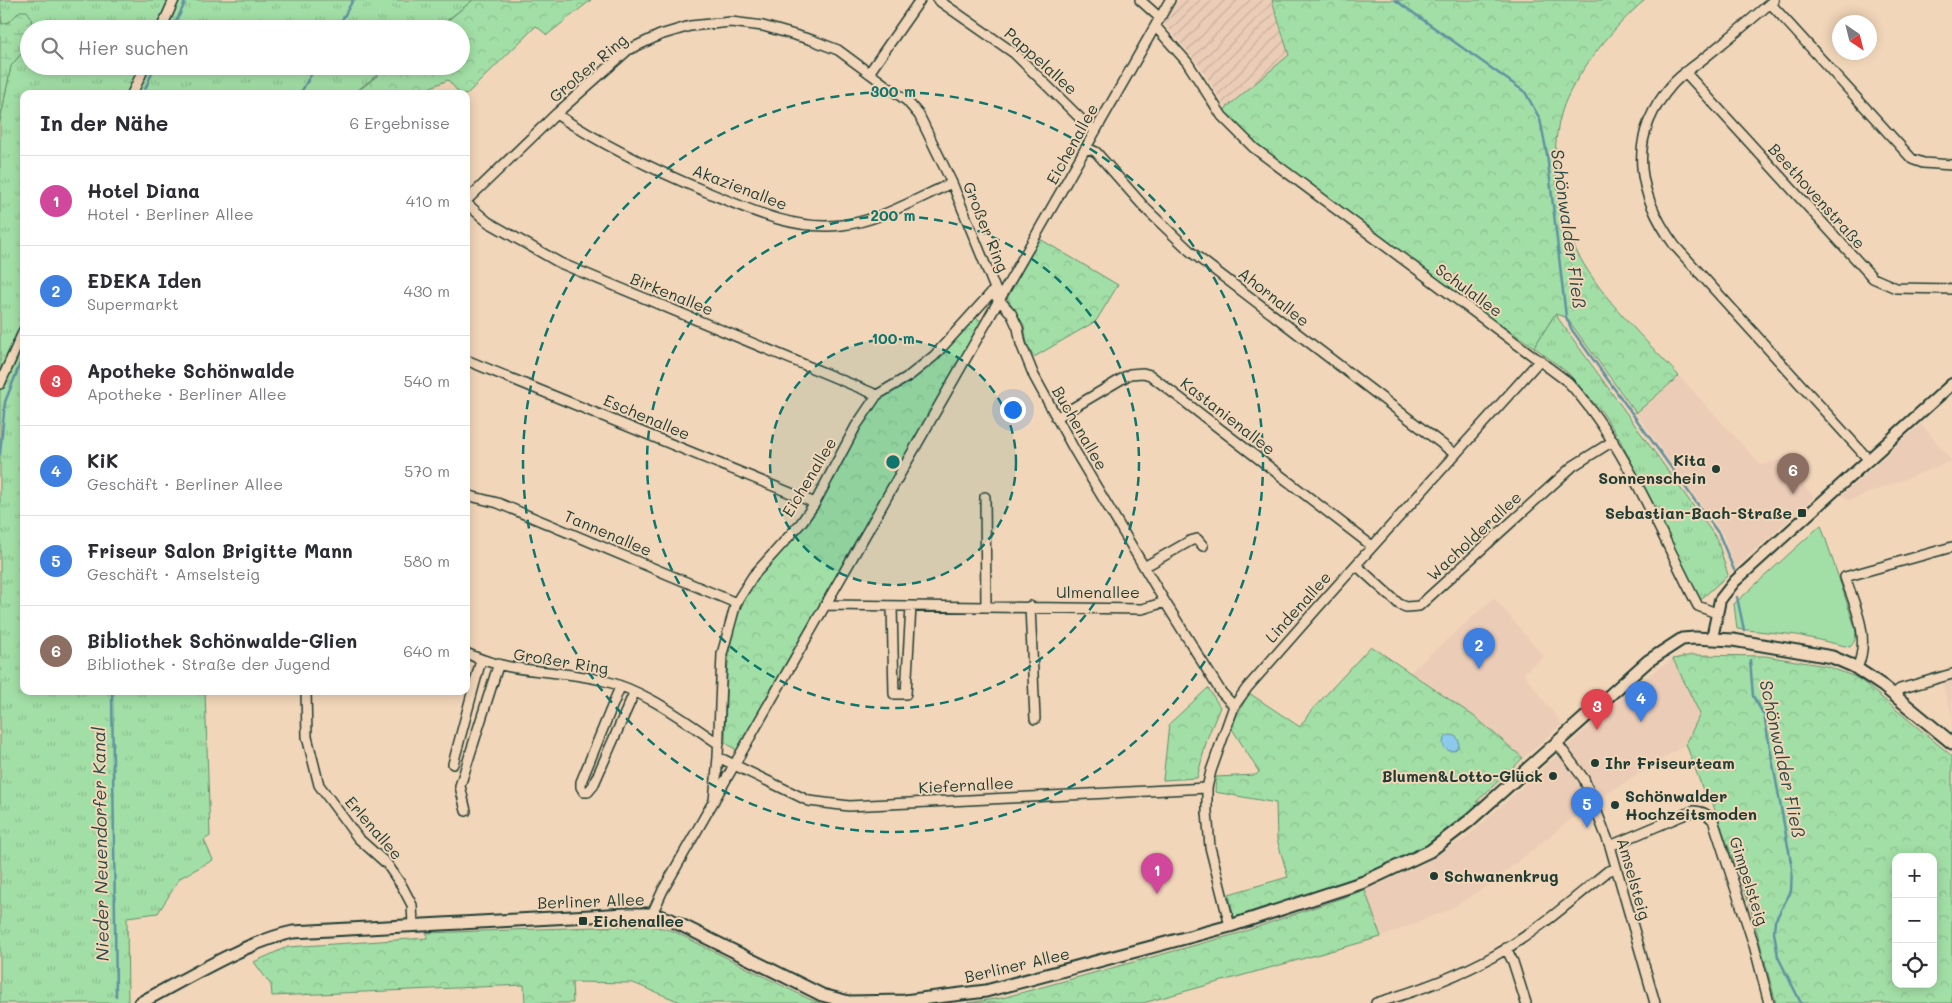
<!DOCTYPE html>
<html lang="de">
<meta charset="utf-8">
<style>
:root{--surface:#fff;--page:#f2f2f3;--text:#2b2b33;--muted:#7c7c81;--line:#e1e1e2;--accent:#111827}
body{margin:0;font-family:Mali,sans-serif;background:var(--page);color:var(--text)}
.controls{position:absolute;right:15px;bottom:15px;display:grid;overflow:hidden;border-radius:10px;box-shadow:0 2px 12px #0003}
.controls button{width:45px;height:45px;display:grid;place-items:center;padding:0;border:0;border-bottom:1px solid var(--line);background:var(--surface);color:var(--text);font:25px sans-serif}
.compass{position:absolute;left:1832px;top:15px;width:45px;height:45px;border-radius:50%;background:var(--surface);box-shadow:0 2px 12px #0003;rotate:145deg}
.you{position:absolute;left:1012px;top:409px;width:18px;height:18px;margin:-12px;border:4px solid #fff;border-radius:50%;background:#1a73e8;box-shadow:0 0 0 8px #1a73e833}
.badge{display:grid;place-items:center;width:32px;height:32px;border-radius:50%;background:var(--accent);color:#fff;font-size:16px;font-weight:700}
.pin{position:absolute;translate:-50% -41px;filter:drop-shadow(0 1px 2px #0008)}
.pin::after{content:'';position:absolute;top:26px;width:18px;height:15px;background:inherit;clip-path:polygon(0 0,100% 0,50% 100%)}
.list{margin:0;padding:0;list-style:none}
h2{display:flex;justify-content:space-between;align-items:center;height:65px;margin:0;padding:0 20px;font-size:21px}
h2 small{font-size:16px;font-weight:400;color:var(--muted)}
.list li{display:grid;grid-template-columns:32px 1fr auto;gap:15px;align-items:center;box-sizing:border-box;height:90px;padding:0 20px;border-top:1px solid var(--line)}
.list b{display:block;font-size:19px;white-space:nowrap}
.list p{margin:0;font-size:16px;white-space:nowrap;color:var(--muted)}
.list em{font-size:16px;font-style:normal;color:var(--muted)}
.icon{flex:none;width:28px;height:28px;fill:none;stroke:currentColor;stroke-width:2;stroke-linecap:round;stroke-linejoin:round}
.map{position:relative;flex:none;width:1952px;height:1003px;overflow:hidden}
.search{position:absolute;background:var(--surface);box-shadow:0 2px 12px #0003;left:20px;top:20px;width:450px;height:55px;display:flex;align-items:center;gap:12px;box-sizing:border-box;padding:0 18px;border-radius:28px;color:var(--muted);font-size:19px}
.panel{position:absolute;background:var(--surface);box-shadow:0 2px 12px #0003;left:20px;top:90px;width:450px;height:605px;border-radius:10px}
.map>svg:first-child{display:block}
.built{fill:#ebccb7}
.industrial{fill:url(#industrial-furrows)}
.grass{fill:url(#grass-tufts);stroke:#608e6d}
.forest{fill:url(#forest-crowns);stroke:#608e6d;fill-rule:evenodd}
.wetland{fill:url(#wetland-marsh);stroke:#608e6d}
.park{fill:#a2dfa6;stroke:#608e6d}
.water{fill:#8dc9ed;stroke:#6191a3}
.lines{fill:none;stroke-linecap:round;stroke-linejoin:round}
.stream{stroke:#6191a3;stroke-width:2.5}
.minor-casing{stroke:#1f3d34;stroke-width:12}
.tertiary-casing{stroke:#1f3d34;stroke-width:14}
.secondary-casing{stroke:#1f3d34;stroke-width:15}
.minor{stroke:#f2d6b9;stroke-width:9}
.tertiary{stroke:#f2d6b9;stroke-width:10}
.secondary{stroke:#f2d6b9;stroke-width:11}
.ring{fill:none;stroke:#0f766e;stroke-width:2.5;stroke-dasharray:9 6}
.poi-dot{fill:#1f3d34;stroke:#f2d6b9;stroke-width:2}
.labels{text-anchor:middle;stroke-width:4;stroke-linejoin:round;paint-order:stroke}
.street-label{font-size:16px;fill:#1f3d34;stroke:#f2d6b9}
.poi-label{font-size:16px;font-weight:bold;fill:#1f3d34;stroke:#f2d6b9;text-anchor:start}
.water-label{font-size:18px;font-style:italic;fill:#2a4b46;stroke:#f2d6b9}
.centre{fill:#0f766e;stroke:#f2d6b9;stroke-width:2.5}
.ring-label{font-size:15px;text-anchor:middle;font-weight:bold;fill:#0f766e;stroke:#f2d6b9;stroke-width:4;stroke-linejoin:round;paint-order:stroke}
</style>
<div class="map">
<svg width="1952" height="1003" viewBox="0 0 1952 1003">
<defs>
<pattern id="industrial-furrows" width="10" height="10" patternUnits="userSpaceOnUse" patternTransform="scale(1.25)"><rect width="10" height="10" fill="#ebccb7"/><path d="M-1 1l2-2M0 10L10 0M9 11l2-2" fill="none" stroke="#c9b09e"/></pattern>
<pattern id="grass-tufts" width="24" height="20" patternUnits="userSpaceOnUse" patternTransform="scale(1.25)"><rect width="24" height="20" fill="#a2dfa6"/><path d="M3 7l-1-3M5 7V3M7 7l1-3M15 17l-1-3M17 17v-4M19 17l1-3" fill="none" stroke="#8bc090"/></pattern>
<pattern id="forest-crowns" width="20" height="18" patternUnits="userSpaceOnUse" patternTransform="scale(1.25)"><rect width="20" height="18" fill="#a2dfa6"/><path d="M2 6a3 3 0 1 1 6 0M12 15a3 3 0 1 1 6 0" fill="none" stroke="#8bc090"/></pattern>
<pattern id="wetland-marsh" width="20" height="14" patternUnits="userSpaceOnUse" patternTransform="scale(1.25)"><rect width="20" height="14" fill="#a2dfa6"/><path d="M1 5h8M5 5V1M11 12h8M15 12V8" fill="none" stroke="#8bc090"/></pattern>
</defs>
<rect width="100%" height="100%" fill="#f2d6b9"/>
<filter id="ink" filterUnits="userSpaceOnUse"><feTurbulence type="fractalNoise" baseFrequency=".02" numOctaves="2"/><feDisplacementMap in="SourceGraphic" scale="10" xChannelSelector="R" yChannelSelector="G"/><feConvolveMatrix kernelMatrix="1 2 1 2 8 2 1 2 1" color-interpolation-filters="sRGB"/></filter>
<g filter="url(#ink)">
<path class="built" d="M1679 376 1761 465 1781 460 1814 497 1735 568 1724 536 1636 413Z
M1921 424 1952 461 1848 501 1842 495Z
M1494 598 1544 657 1523 673 1562 724 1523 758 1475 717 1409 673Z
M1673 659 1700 714 1686 744 1589 805 1486 887 1448 910 1381 937 1365 890 1422 865 1467 837 1635 685Z
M1952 679V716L1943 686 1944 682Z"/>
<path class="industrial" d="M1177 0H1272L1289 55 1226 108 1199 65 1164 23Z"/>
<path class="grass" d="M0 0H473L436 29H32L31 17 20 11 9 22 2 24Z
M29 44V66H388L353 94H24V691H205L210 836 204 840 213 860 180 878 158 913 127 917 128 1003H0V121L11 66Z
M1555 314 1717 539 1728 575 1700 600 1620 440 1602 412 1568 373 1534 347Z"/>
<path class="forest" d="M473 0H591L547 35 536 26 466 95 460 94 448 80 414 94H354L390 66H461V29H437Z
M1272 0H1645C1617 23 1577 71 1564 105 1547 151 1556 214 1579 256 1604 301 1644 338 1679 376L1636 413 1566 317 1555 314 1534 347 1386 248 1289 176 1222 116 1226 108 1289 55Z
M1040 239 1118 285 1096 321 1034 357 1027 344 1024 325 1007 298Z
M974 317 982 321 737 751 725 742C727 683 722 622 761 574 776 555 795 540 809 520 833 484 849 443 873 407L883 397 935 360Z
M1371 646 1475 717 1523 758 1476 802H1483C1460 821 1436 842 1410 855 1354 884 1293 900 1234 919L1229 894 1288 877 1277 839 1276 803 1215 792 1216 777 1256 775 1259 772 1231 727 1249 693 1300 727 1310 712Z
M1692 655 1765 656 1826 666 1858 678 1952 756V1003H1776L1750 906 1711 799 1707 801 1686 744 1700 714 1673 659ZM1896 857H1933V984H1896Z
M1208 688 1220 707 1207 739 1197 778 1163 780 1169 724Z
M1365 890 1381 937 1143 1003H967L1002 998 1240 933Z
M651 925 673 931 809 999 820 1003H683L633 983 572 982 573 1003H525L524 985 272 996 271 985 254 962 287 947 427 938V933Z"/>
<path class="wetland" d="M20 11H27L31 17 32 29H29V44L11 66 0 121V20L2 24 9 22Z"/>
<path class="park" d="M1821 525 1855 627C1856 635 1857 640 1850 647L1797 635 1737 629 1734 604Z"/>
<path class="water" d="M1443 743a8 8 0 1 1 16 0a8 8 0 1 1-16 0Z"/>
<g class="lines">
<path class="stream" d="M1395 0 1525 92 1540 119 1547 154 1566 317 1572 330 1719 534 1734 570
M173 29 186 0
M337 29 353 0
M143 94 155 66
M300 94 316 66
M0 454 5 402 24 354
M1737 597 1744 630
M1750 660 1753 696 1764 715 1792 868 1791 891 1775 921 1774 932 1778 957 1801 1003
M112 691 116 996"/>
<defs>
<path id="minor" d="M938 0 1014 53 1088 126 1096 130
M1140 0 1160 18
M1774 0C1751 20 1727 40 1703 59 1692 68 1680 75 1671 86 1626 138 1637 194 1675 246L1869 460
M1770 3 1912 159 1923 163 1952 165
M1156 27 1187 62 1222 116 1254 148 1568 382C1624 442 1660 533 1698 606L1716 613
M161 29 174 0
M1685 72 1873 278 1896 288 1952 289
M869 73 920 0
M132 94 145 66
M556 114C604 146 654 170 707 192 750 210 795 231 842 225 880 221 918 198 952 183
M1087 148 1096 152 1146 209 1191 252 1455 454
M466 201 556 114 628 50 660 35 690 26 731 22 763 26 812 40 838 50 907 101 919 115 952 183 998 296
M466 203 488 222 560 263 877 395
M466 360 815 503
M0 384 24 330
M1056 418 1130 374 1143 373 1150 375 1372 546
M466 495 498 503 736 603
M985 497 986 606
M1356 565 1399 604 1406 607 1419 606 1573 466 1613 441
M1144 567 1190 541 1197 539 1203 546
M827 605 1142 609 1165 602
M892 606 894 694H906L911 606
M1030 606 1035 719
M466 653C510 674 555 669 601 680 645 690 682 719 719 744
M1857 668C1871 637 1855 607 1845 577L1952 547
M620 687 581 782V787L584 792H588L593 786 634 693
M306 691 307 737 319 785 358 838 387 864 402 886 412 905 413 925
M1894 694 1900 689 1952 674
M1557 743 1584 779 1610 846 1655 1003
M718 757 809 801 849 806 1207 788
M453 764 481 660
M714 801 718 757 722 654 736 603 753 576 801 523 815 503 856 426 877 395 909 376 934 356 992 292 1011 313 1018 328 1021 344 1034 376 1075 451 1165 602 1221 692 1234 706
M466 811 460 786 498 666
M1610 846 1693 811C1702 811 1707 814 1713 820L1754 945 1769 1003
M652 914 663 890 1170 0
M1230 926 1210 847 1207 812V788L1211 771 1234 706 1247 688 1319 606 1540 360
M1506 948 1513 962 1526 1003
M1376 1003C1417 991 1456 977 1494 956 1535 933 1571 901 1608 871L1616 868"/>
<path id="tertiary" d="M1712 638 1720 600 1735 581 1952 384"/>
<path id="secondary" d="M140 1003C184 980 245 942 293 932L627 914H652L669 919 822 995 849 1002 904 1001 986 991 1230 926 1364 882 1430 851 1469 821 1648 661 1682 639 1695 638 1733 640 1832 657 1853 666 1883 686 1952 743"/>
</defs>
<use href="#minor" class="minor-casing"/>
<use href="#tertiary" class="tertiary-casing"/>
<use href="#secondary" class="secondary-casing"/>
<use href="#minor" class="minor"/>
<use href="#tertiary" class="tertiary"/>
<use href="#secondary" class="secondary"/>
</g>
</g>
<circle cx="893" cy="462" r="123" fill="#0f766e" fill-opacity=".12"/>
<g class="ring">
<circle cx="893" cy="462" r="123"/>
<circle cx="893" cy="462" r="246"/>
<circle cx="893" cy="462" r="370"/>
</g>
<g class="poi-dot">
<circle cx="1716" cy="469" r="5"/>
<rect x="1797" y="508" width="10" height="10" rx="2.5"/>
<circle cx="1595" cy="763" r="5"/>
<circle cx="1553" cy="776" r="5"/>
<circle cx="1615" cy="805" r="5"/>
<circle cx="1434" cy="876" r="5"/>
<rect x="578" y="916" width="10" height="10" rx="2.5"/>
</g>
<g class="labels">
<g class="street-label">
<text transform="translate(1041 61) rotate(42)" y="6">Pappelallee</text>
<text transform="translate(588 68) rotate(-40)" y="6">Großer Ring</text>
<text transform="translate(1072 144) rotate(-61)" y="6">Eichenallee</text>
<text transform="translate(740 187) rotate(21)" y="6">Akazienallee</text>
<text transform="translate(1817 196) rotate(48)" y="6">Beethovenstraße</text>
<text transform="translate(986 227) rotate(68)" y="6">Großer Ring</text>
<text transform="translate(1469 290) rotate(36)" y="6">Schulallee</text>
<text transform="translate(672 294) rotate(22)" y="6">Birkenallee</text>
<text transform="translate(1274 297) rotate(38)" y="6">Ahornallee</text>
<text transform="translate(1228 416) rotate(38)" y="6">Kastanienallee</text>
<text transform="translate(647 417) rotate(23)" y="6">Eschenallee</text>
<text transform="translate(1080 428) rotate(60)" y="6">Buchenallee</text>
<text transform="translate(809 477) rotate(-59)" y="6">Eichenallee</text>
<text transform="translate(608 533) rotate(23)" y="6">Tannenallee</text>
<text transform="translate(1474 536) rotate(-43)" y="6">Wacholderallee</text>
<text x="1098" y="598">Ulmenallee</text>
<text transform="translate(1298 607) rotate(-48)" y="6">Lindenallee</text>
<text transform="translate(561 661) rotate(9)" y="6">Großer Ring</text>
<text transform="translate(966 785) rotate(-3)" y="6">Kiefernallee</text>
<text transform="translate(374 828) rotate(49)" y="6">Erlenallee</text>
<text transform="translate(1634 879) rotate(74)" y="6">Amselsteig</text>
<text transform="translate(1749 881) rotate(72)" y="6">Gimpelsteig</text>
<text transform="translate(591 901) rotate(-2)" y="6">Berliner Allee</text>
<text transform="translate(1017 965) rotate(-13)" y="6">Berliner Allee</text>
</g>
<g class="poi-label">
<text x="1706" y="466" text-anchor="end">Kita<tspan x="1706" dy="18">Sonnenschein</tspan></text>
<text x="1792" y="519" text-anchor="end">Sebastian-Bach-Straße</text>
<text x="1605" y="769">Ihr Friseurteam</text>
<text x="1543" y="782" text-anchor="end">Blumen&amp;Lotto-Glück</text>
<text x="1625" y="802">Schönwalder<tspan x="1625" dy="18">Hochzeitsmoden</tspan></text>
<text x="1444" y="882">Schwanenkrug</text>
<text x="593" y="927">Eichenallee</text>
</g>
<g class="water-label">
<text transform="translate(1568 229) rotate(82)" y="6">Schönwalder Fließ</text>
<text transform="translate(1782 759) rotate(78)" y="6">Schönwalder Fließ</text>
<text transform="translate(101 844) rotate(-91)" y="6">Nieder Neuendorfer Kanal</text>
</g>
</g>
<circle cx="893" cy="462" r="8" class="centre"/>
<g class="ring-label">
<text x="893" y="97">300 m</text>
<text x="893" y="221">200 m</text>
<text x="893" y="344">100 m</text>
</g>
</svg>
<div class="controls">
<button>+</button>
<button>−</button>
<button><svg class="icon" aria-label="locate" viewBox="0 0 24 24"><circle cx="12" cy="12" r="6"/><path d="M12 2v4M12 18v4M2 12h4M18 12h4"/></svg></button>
</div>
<svg class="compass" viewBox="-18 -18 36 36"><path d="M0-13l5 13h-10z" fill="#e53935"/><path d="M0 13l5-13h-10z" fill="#7c7c81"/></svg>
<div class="you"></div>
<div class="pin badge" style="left:1157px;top:894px;background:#d1479c">1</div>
<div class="pin badge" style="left:1479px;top:669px;background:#3f7fe0">2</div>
<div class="pin badge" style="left:1597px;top:730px;background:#e0444e">3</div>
<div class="pin badge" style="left:1641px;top:722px;background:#3f7fe0">4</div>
<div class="pin badge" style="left:1587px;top:828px;background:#3f7fe0">5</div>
<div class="pin badge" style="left:1793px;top:494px;background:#8d6e63">6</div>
<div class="search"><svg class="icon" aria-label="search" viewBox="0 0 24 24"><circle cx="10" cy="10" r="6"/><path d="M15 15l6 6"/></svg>Hier suchen</div>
<section class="panel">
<h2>In der Nähe<small>6 Ergebnisse</small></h2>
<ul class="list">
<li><span class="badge" style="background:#d1479c">1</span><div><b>Hotel Diana</b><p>Hotel · Berliner Allee</p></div><em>410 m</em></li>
<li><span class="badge" style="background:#3f7fe0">2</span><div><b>EDEKA Iden</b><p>Supermarkt</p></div><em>430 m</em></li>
<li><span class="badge" style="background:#e0444e">3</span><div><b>Apotheke Schönwalde</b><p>Apotheke · Berliner Allee</p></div><em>540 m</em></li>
<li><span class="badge" style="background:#3f7fe0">4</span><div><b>KiK</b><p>Geschäft · Berliner Allee</p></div><em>570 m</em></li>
<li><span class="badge" style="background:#3f7fe0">5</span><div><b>Friseur Salon Brigitte Mann</b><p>Geschäft · Amselsteig</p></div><em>580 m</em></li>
<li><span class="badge" style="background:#8d6e63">6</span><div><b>Bibliothek Schönwalde-Glien</b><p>Bibliothek · Straße der Jugend</p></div><em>640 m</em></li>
</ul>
</section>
</div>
